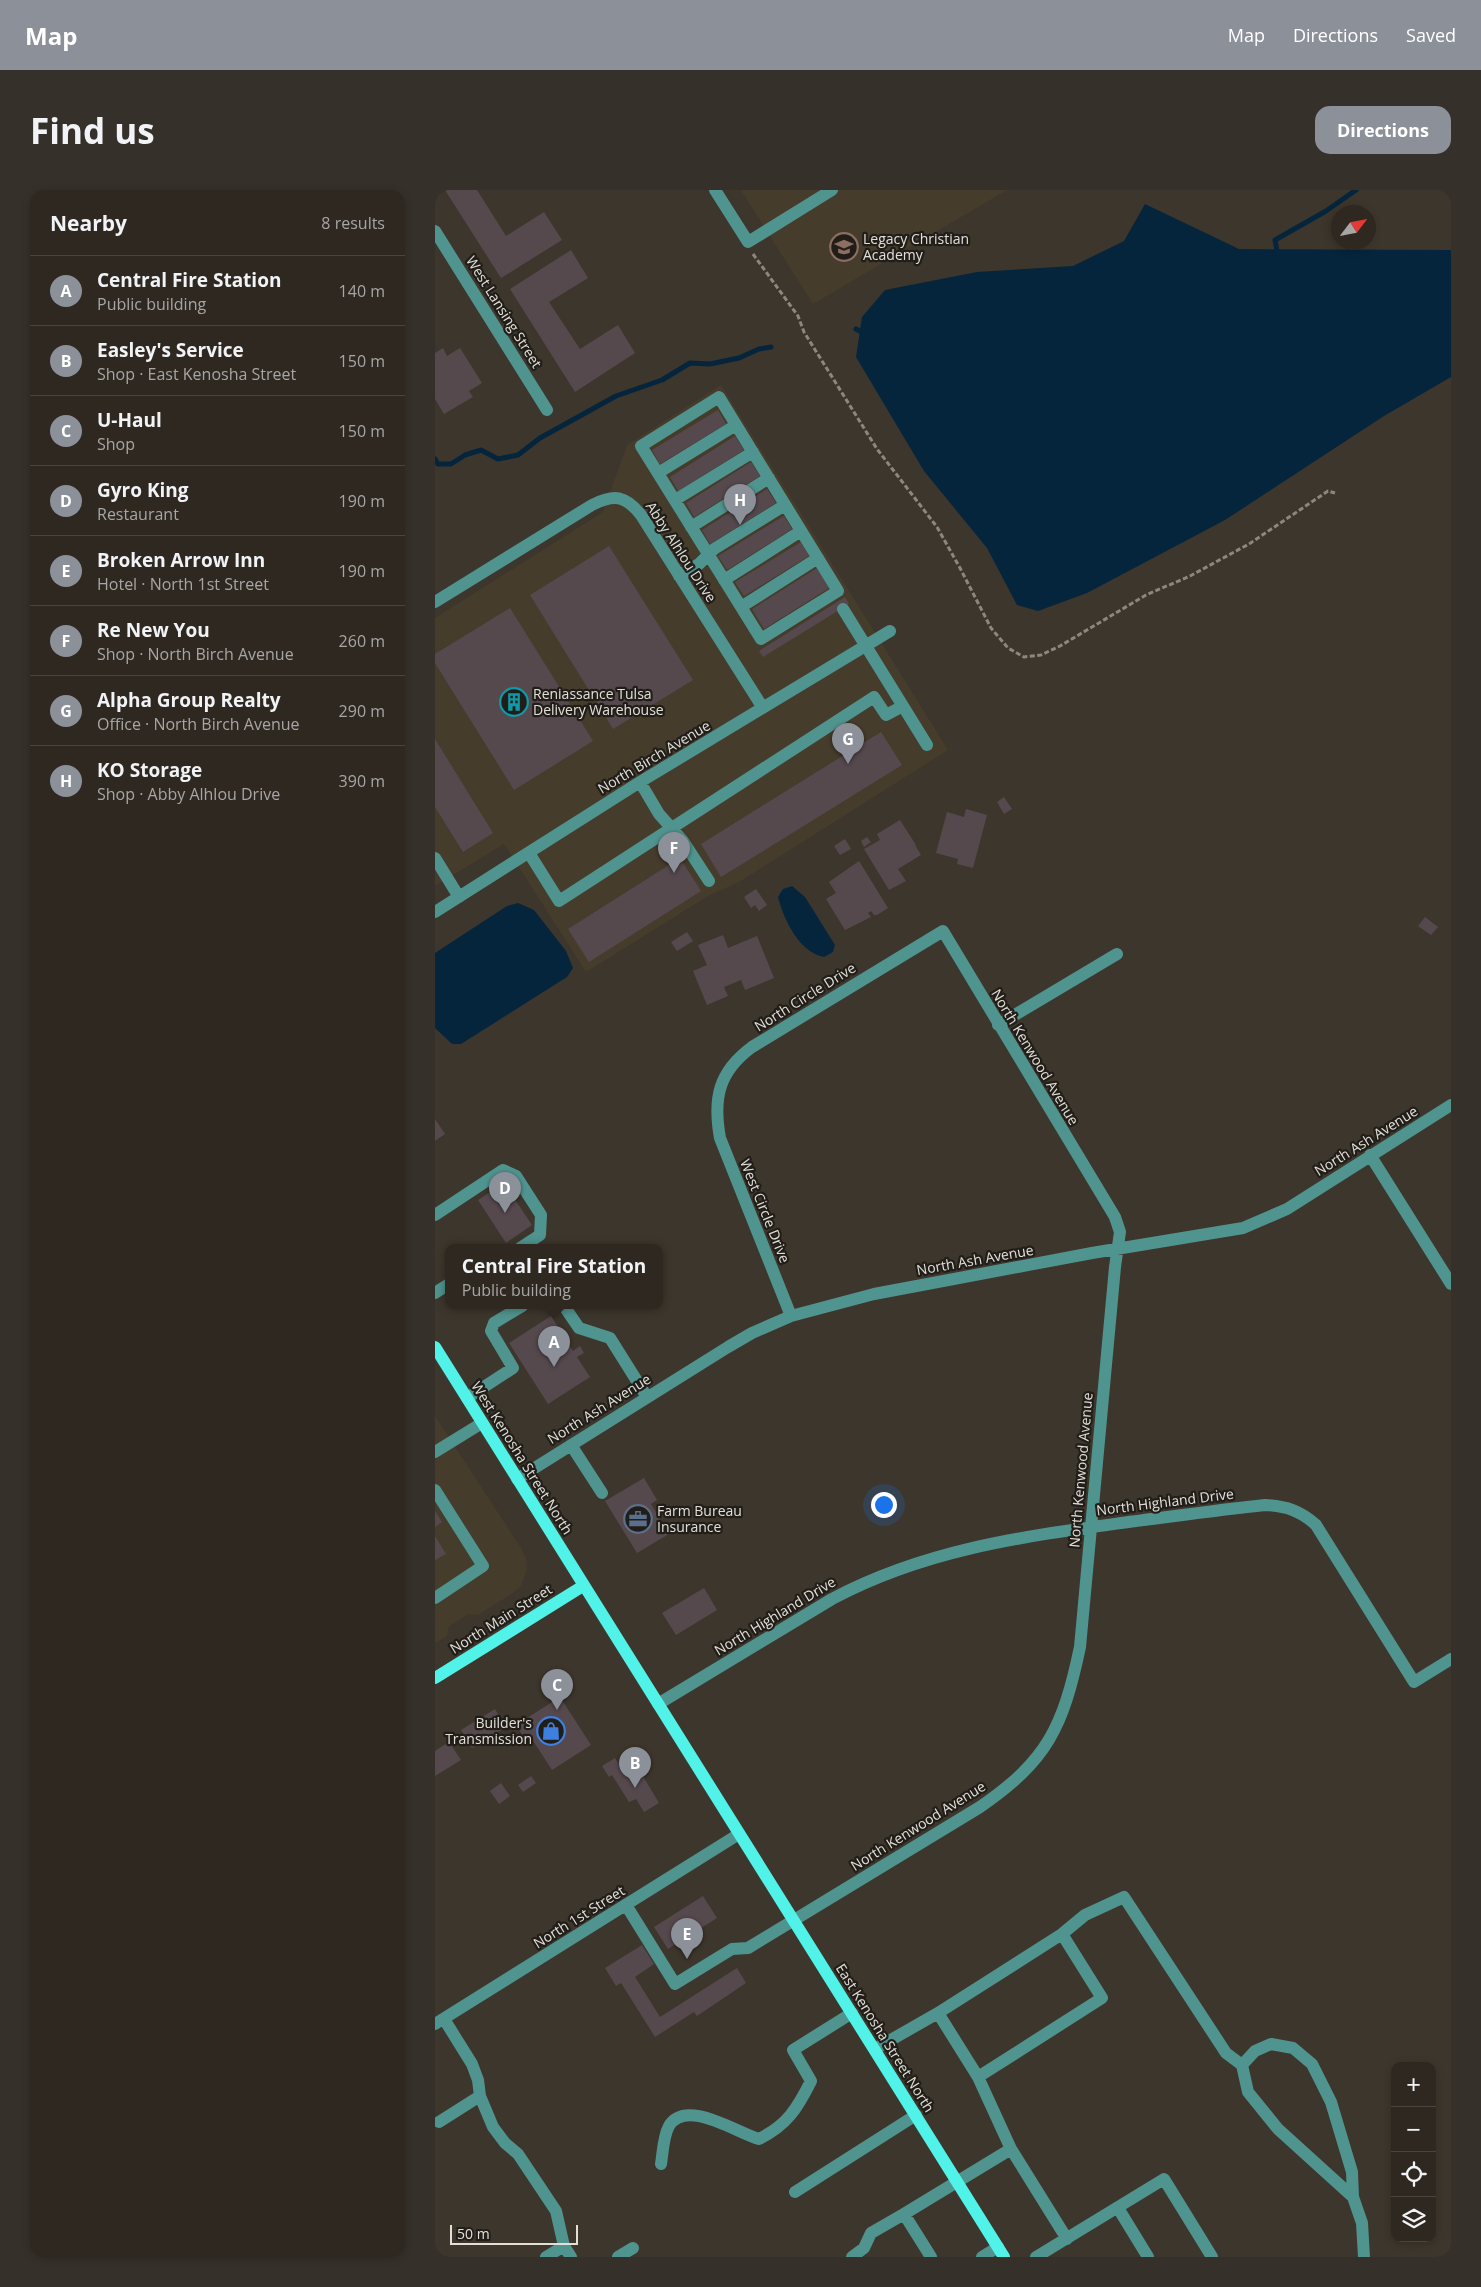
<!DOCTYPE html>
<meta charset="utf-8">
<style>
:root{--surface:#2e2821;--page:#36302a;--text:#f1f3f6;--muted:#a7a6a5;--line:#49443f;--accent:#8c9099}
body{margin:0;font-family:"Open Sans",sans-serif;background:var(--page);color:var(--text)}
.controls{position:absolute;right:15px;bottom:15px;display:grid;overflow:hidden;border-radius:10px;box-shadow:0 2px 8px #0003}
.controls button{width:45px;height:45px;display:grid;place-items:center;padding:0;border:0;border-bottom:1px solid var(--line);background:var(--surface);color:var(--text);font:25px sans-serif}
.compass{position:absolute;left:896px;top:15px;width:45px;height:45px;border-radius:50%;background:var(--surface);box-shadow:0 2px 8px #0003;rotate:58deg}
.scale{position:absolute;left:15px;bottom:12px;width:128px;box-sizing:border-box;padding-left:5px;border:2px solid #e3dfd8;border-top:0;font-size:14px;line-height:18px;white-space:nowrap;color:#e3dfd8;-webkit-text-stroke:4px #211e19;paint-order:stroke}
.you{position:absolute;left:448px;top:1314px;width:18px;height:18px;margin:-12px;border:4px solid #fff;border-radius:50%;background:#1a73e8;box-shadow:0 0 0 8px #1a73e833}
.badge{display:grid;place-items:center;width:32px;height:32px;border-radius:50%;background:var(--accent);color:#fff;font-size:16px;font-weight:700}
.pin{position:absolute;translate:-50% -41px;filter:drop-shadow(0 1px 2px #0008)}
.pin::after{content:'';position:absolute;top:26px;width:18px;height:15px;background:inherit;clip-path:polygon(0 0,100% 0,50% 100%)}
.popup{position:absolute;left:10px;top:1054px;width:218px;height:65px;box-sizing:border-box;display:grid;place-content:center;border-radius:10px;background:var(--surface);filter:drop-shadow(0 1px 4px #0005);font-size:16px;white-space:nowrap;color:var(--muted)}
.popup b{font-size:19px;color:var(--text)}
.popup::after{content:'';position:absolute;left:50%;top:100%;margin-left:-10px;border:10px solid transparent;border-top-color:var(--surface)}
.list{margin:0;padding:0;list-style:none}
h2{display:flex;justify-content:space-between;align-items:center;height:65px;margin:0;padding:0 20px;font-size:21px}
h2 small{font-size:16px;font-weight:400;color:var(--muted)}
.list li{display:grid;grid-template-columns:32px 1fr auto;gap:15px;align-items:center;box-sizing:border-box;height:70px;padding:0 20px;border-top:1px solid var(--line)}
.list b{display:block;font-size:19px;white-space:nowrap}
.list p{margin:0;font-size:16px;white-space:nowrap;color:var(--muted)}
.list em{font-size:16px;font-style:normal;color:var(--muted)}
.icon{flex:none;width:28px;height:28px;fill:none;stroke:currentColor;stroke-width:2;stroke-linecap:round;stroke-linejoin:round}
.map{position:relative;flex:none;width:1016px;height:2067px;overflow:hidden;border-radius:15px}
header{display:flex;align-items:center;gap:30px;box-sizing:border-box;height:70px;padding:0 25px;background:var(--accent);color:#fff}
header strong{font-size:24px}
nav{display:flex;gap:28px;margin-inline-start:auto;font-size:18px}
.intro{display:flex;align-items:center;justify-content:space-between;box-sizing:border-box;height:120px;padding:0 30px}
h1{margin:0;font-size:35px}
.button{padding:12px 22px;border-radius:15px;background:var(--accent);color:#fff;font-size:18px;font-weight:700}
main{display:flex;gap:30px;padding:0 30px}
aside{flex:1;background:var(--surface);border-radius:15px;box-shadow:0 2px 8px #0003}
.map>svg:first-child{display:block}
.built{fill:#463c2c}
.water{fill:#05253c}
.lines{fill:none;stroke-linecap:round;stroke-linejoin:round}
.stream{stroke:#05253c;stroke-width:5}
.building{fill:#56494e}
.path{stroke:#8d877f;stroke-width:3;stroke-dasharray:5 2.5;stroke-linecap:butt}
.minor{stroke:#50948f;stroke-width:12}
.major{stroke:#51f2e7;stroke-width:12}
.labels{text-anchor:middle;stroke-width:4.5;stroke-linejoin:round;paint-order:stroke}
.poi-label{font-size:14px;fill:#e3dfd8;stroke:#211e19;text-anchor:start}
.street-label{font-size:14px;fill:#e3dfd8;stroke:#211e19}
</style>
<header>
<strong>Map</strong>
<nav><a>Map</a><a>Directions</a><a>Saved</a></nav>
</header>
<div class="intro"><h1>Find us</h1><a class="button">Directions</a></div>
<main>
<aside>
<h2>Nearby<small>8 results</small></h2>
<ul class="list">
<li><span class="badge">A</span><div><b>Central Fire Station</b><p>Public building</p></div><em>140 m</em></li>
<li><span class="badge">B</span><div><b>Easley's Service</b><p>Shop · East Kenosha Street</p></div><em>150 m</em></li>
<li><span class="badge">C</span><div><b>U-Haul</b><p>Shop</p></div><em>150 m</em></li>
<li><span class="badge">D</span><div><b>Gyro King</b><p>Restaurant</p></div><em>190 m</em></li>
<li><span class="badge">E</span><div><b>Broken Arrow Inn</b><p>Hotel · North 1st Street</p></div><em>190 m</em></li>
<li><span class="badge">F</span><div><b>Re New You</b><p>Shop · North Birch Avenue</p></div><em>260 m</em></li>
<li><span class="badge">G</span><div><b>Alpha Group Realty</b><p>Office · North Birch Avenue</p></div><em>290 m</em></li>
<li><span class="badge">H</span><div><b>KO Storage</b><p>Shop · Abby Alhlou Drive</p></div><em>390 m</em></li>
</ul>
</aside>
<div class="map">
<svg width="1016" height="2067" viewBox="0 0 1016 2067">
<rect width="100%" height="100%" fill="#3d362c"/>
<path class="built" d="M306 0H572L378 114Z
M286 195 513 560 304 692 273 706 151 782 69 654 0 696V428L168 322 192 255Z
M0 1226 86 1358 91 1369 92 1379 86 1396 78 1403 43 1425 34 1424 14 1436 12 1446 0 1453Z"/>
<path class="water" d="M710 14 804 59 1016 60V187L949 226 790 330 652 403 603 421 582 415 552 358 489 281 421 167 427 127 450 100 542 82 638 76 689 51Z
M357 696 370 707 400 755 398 762 389 767C364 762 349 730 343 707L348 699Z
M83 713 99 720 131 761 138 778 132 787 26 854H17L0 838V763L72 716Z"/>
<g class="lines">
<path class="stream" d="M843 66 840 50 891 21 921 0
M421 139 430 144
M0 269 3 274H16L30 265 46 260 63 269 83 265 105 248 181 206 227 190 255 173 275 174 304 168 324 159 336 157"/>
</g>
<path class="building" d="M10 0H42L71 46 109 22 127 50 66 88Z
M136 60 153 88 114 112 145 159 183 135 200 163 140 202 75 99Z
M8 158 12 166 25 158 47 193 34 201 38 207 9 224 0 209V163Z
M283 220 291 234 225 274 217 260Z
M300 246 309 260 243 301 235 287Z
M316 272 325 286 259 327 251 313Z
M332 299 341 313 275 354 267 340Z
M349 326 357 339 292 380 283 366Z
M366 352 374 366 309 406 300 392Z
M174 356 258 490 178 539 95 405Z
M382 378 394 398 329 439 317 419Z
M410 407 414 414 328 467 324 461Z
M75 418 158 551 79 600 0 473V464Z
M446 542 467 575 286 687 266 654Z
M0 549 58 643 28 662 0 617Z
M569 607 577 619 569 624 562 612Z
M531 619 552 625 538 678 522 674 523 669 501 663 512 622 529 627Z
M465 630 481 655H480L486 665 463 679 471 691 454 700 429 659 445 650 442 644Z
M432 647 436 652 429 657 426 651Z
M410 649 416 659 405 665 399 656Z
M245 668 266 701 154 772 133 739Z
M424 671 453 718 442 725H439L436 721 433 723 436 727 410 740 391 709 401 703 394 692Z
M321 699 332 715 324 721 320 715 316 718 309 707Z
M990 727 1003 737 996 745 983 736Z
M252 742 258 751 242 761 236 752Z
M288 745 293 758 322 746 339 788 310 800 306 790 289 797 293 806 272 815 258 781 272 775 263 755Z
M0 929 10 944 0 951Z
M69 993 97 1035 71 1053 43 1010Z
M116 1126 138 1161 145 1156 149 1163 142 1167 155 1187 113 1214 74 1153Z
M209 1288 222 1310 216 1314 234 1344 202 1363 170 1311Z
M0 1321 7 1332 0 1337Z
M0 1346 11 1364 0 1370Z
M269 1398 282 1420 241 1445 227 1423Z
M125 1507 156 1555 117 1580 95 1546 90 1549 81 1535Z
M60 1519 71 1537 37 1558 26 1540Z
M14 1552 26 1570 0 1586V1561Z
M180 1568 187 1579 199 1571 224 1613 209 1622 201 1609 194 1612 177 1585 174 1587 167 1576Z
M96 1586 101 1593 88 1602 83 1595Z
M66 1593 75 1606 64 1614 55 1601Z
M268 1706 282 1728 233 1759 219 1737Z
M207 1755 219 1774 200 1787 225 1827 302 1778 311 1793 262 1826 259 1822 220 1847 186 1793 181 1796 170 1778Z"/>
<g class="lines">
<path class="path" d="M318 64 363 126 369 142 442 259 502 337 525 378 556 438 573 458 589 467 606 465 625 456 711 405 755 386 814 354 893 301 900 303"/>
<path class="minor" d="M280 0 313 52 397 0
M0 41 112 220
M284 207 403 401 326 449 206 256Z
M223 283 301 235
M240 310 318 262
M256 337 334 288
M244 386 264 374 279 359 350 315
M289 390 366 341
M0 412 157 315C179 304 190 305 206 325L328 518
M306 417 383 368
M408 419 492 555
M205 592 224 624 248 651 274 691
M94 663 124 711 439 507 451 525 468 516
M0 668 24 707
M0 722 205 592 455 441
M563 835 682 764
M935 965 1016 1094
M0 1025 68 980 81 986 106 1025 105 1045 85 1058
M0 1103 14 1094
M129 1116 144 1138 175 1148 212 1207
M32 1208 78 1178 56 1141 59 1133 87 1116
M136 1255 167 1303
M0 1262 47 1233
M82 1289 293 1157 317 1143 356 1126 439 1104 657 1063 808 1038 852 1019 1016 915
M0 1300 48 1376 0 1408
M223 1514 397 1409C489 1360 585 1347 686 1333 734 1327 782 1320 830 1315 851 1316 866 1321 881 1335L979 1492 1016 1469
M191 1715 240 1794 297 1759 313 1758 545 1617C613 1570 628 1537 645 1457L680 1077 685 1042 680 1027 508 741 317 857C283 882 278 909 285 948L356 1126
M503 1823 543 1887 667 1808 627 1744
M9 1829 37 1874 43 1890 45 1906 58 1937 70 1953 83 1964 121 2021 129 2056
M0 1834 304 1644
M440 1859 503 1823 627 1744 650 1725 689 1707 791 1863 807 1875
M543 1887 576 1959 632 2049
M4 1932 45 1906
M226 1974C228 1962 228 1947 234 1936 251 1908 302 1943 324 1949 352 1935 362 1919 376 1891L358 1860 417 1823
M360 2002 481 1925
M918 2007 843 1939 813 1902 807 1875 820 1861 836 1854 858 1858 877 1874 896 1912 917 1982 918 2007 927 2033 929 2067
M683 2018 713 2067
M111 2067 129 2056 136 2067
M183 2067 198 2058
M417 2067 429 2058 436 2043 469 2024
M496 2067 469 2024 576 1959
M547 2067 563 2057
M601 2067 729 1989 777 2067"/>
<path class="major" d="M0 1157 569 2067
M0 1488 148 1396"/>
</g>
<defs>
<symbol id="school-ring" viewBox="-11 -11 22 22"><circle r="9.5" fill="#211e19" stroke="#8d6e63" stroke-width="1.5"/><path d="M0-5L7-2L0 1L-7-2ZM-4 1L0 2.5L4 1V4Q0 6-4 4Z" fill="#8d6e63"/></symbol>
<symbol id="building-ring" viewBox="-11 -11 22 22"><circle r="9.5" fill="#211e19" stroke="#0f9aa8" stroke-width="1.5"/><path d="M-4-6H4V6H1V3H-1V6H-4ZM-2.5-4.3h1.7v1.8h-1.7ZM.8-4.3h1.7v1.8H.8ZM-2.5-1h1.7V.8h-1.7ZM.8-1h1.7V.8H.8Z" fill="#0f9aa8"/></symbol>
<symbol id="office-ring" viewBox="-11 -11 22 22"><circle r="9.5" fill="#211e19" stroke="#5c6f8a" stroke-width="1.5"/><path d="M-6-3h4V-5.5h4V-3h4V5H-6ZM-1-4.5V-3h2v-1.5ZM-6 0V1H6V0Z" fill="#5c6f8a"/></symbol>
<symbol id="shop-ring" viewBox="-11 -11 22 22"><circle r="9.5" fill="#211e19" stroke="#3f7fe0" stroke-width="1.5"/><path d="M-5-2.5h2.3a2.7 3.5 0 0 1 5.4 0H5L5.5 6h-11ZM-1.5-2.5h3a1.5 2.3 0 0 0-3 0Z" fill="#3f7fe0"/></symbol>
</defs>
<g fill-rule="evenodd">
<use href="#school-ring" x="393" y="41" width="32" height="32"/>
<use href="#building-ring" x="63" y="496" width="32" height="32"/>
<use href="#office-ring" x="187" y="1313" width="32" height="32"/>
<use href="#shop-ring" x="100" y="1525" width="32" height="32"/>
</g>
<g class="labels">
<g class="poi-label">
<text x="428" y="54">Legacy Christian<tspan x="428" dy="16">Academy</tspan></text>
<text x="98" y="509">Reniassance Tulsa<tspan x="98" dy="16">Delivery Warehouse</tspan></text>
<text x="222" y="1326">Farm Bureau<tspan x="222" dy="16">Insurance</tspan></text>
<text x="97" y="1538" text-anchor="end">Builder's<tspan x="97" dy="16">Transmission</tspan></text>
</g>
<g class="street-label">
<text transform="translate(69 122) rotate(58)" y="5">West Lansing Street</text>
<text transform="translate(246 362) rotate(57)" y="5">Abby Alhlou Drive</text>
<text transform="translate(219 567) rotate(-31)" y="5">North Birch Avenue</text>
<text transform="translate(370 807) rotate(-32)" y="5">North Circle Drive</text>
<text transform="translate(600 867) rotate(59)" y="5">North Kenwood Avenue</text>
<text transform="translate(931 951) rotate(-32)" y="5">North Ash Avenue</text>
<text transform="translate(330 1021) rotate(68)" y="5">West Circle Drive</text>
<text transform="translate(540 1070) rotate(-10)" y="5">North Ash Avenue</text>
<text transform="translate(164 1219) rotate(-32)" y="5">North Ash Avenue</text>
<text transform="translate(87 1268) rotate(58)" y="5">West Kenosha Street North</text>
<text transform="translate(646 1280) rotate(-85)" y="5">North Kenwood Avenue</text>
<text transform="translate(730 1312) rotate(-7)" y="5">North Highland Drive</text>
<text transform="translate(340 1426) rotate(-31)" y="5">North Highland Drive</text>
<text transform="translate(66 1429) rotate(-32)" y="5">North Main Street</text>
<text transform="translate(483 1636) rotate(-32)" y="5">North Kenwood Avenue</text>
<text transform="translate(144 1727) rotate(-32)" y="5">North 1st Street</text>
<text transform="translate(450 1848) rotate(58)" y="5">East Kenosha Street North</text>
</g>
</g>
</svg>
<div class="controls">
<button>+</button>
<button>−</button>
<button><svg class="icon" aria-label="locate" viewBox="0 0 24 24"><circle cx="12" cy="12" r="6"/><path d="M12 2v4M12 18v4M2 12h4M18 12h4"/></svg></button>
<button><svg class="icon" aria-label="layers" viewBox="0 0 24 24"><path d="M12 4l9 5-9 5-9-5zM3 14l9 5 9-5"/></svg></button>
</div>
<svg class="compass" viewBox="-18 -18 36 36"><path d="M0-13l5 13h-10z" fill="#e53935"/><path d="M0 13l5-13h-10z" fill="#a7a6a5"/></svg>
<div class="scale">50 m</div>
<div class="you"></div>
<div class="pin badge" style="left:119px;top:1177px">A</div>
<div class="popup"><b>Central Fire Station</b>Public building</div>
<div class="pin badge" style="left:200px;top:1598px">B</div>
<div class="pin badge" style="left:122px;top:1520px">C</div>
<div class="pin badge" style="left:70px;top:1023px">D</div>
<div class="pin badge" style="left:252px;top:1769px">E</div>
<div class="pin badge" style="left:239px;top:683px">F</div>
<div class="pin badge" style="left:413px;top:574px">G</div>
<div class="pin badge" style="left:305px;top:335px">H</div>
</div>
</main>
